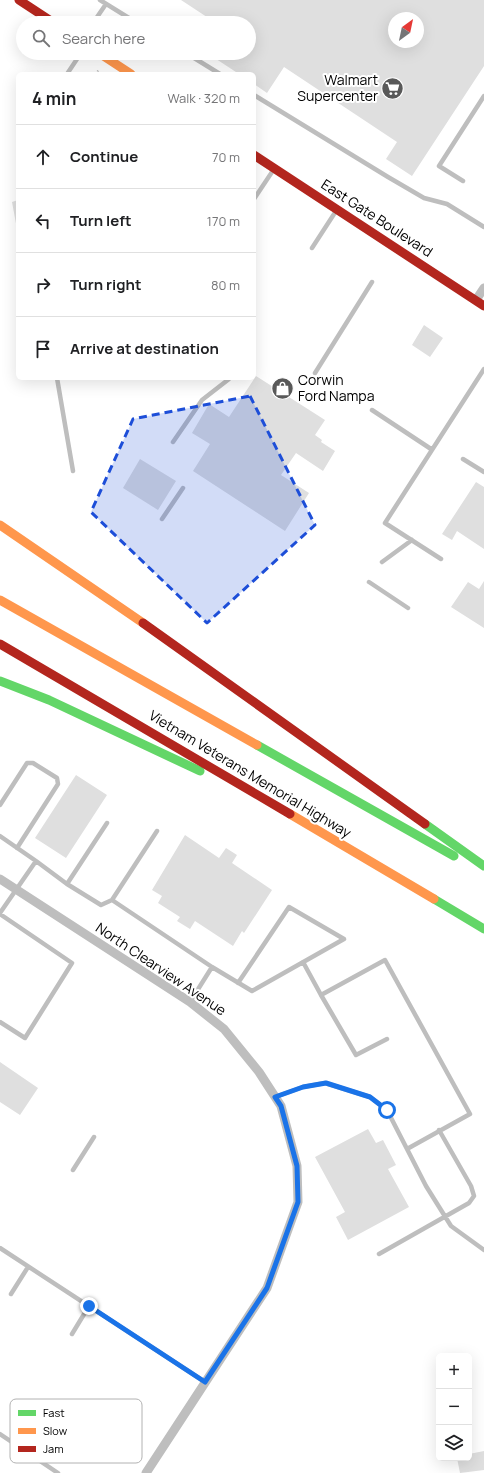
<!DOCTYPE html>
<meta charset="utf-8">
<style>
:root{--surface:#fff;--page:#f2f2f2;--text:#202124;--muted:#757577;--line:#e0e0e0}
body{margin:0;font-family:Manrope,sans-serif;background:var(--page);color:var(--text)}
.controls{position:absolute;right:12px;bottom:12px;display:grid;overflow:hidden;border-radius:6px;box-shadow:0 4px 16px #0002}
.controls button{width:36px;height:36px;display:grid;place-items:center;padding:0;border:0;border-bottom:1px solid var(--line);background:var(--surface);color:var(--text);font:20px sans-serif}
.compass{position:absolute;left:388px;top:12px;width:36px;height:36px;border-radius:50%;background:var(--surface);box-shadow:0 4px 16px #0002;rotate:33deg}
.stop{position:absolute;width:12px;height:12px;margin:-9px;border:3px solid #1a73e8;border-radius:50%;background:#fff}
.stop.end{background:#1a73e8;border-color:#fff;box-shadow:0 1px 4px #0008}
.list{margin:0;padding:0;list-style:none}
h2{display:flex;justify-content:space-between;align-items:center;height:52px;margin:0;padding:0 16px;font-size:17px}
h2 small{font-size:13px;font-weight:400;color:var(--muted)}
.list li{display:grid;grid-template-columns:26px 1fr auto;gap:12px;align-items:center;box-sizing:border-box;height:64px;padding:0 16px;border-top:1px solid var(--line)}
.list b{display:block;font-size:15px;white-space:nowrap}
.list em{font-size:13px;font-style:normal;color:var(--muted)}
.icon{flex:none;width:22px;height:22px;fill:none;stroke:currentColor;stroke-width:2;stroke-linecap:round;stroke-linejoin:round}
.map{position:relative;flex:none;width:484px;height:1473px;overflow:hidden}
.search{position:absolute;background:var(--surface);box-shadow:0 4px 16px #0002;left:16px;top:16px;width:240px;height:44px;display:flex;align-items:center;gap:10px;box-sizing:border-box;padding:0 14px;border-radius:22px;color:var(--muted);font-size:15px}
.panel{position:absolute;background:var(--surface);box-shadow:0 4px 16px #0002;left:16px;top:72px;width:240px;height:308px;border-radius:6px}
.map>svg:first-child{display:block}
.building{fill:#dfdfdf;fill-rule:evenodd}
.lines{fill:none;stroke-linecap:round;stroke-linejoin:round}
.path{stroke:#b9b9b9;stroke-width:2;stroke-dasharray:1 2;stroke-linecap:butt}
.lane{stroke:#bebebe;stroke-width:4.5}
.street{stroke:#bebebe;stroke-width:9}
.fast{stroke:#63d668;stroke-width:9}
.slow{stroke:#ff974d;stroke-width:9}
.jam{stroke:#b3261e;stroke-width:9}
.route{stroke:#1a73e8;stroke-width:5}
.marked{fill:#1d4ed8;fill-opacity:0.2;stroke:#1d4ed8;stroke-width:3;stroke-dasharray:8 5;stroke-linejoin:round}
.labels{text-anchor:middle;stroke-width:4;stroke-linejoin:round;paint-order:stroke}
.poi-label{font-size:14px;fill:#000;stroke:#fff;text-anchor:end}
.street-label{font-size:14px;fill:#000;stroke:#fff}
.key{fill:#fff;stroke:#b2b2b2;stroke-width:1}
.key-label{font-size:11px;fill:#000}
</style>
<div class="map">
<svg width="484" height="1473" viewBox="0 0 484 1473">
<rect width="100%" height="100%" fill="#fff"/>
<path class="building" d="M181 0H484V66L412 176 386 159 397 142 284 67 267 93 254 84V74H239L207 53H249V23H216ZM394 18H418V42H394Z
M18 200V229H17L12 202Z
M424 325 443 338 430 357 412 345Z
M256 376 325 420 315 435 322 440 321 442 335 451 323 471 296 453 281 475 309 493 285 531 193 471 210 444 192 433 209 404 229 417Z
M140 459 176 481 158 510 123 488Z
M476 482 484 487V549L457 531 452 540 442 534Z
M484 581V628L451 607 468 582 479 589Z
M76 775 107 795 66 858 35 838Z
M185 835 219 858 226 848 237 855 232 863 272 890 244 933 242 931 233 946 195 921 190 929 177 921 180 917 158 903 162 896 152 890Z
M0 1062 38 1088 20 1115 0 1102Z
M368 1129 376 1143 383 1140 396 1165 388 1169 409 1207 348 1240 336 1217 345 1212 315 1157Z
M484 1451V1470L460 1473 457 1458H469V1454Z"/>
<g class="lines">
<path class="path" d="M96 74 99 69"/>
<path class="lane" d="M100 0 137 23
M93 23 106 4
M186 53 220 74
M67 74 81 53
M254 95 388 177 424 198 447 204 484 227
M463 181 439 166 484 96
M254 199 274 169
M312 248 336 211
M315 373 372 282
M57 378 73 471
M372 410 431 449
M173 442 202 400 229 379
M463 459 484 472
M162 519 183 488
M441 559 385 523 484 369
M382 562 412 540
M369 582 408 608
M0 805 27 763H33L57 778 58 784 17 848
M157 831 112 900 212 967
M0 836 36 861
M67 884 101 905 112 900
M0 913 36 861 67 884 107 823
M0 914 72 963 25 1038 0 1022
M303 962 321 995
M190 1002 212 967 252 991 344 939 289 907 238 983
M387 1039 356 1055 321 995 385 960 470 1114 407 1149
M275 1097 303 1087 325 1083 370 1097 387 1110 426 1186 451 1226 484 1250
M73 1170 94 1137
M0 1248 205 1382
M379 1254 469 1203 474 1196 471 1186 439 1130
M11 1294 28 1267
M72 1334 89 1306
M0 1434 58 1473"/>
<path class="street" d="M476 300 484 288
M0 879 190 1002 224 1029 259 1072 281 1106 297 1166 298 1202 267 1288 146 1473"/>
<path class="fast" d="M0 681 49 700 200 771
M257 745 454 856
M425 824 484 866
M434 899 484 929"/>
<path class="slow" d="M99 53 131 74
M0 525 143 623
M0 600 257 745
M290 814 434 899"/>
<path class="jam" d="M19 0 54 23
M254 155 484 306
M143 623 425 824
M0 644 290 814"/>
</g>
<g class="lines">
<path class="route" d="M89 1306 205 1382 267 1288 298 1202 297 1166 281 1106 275 1097 303 1087 326 1083 370 1097 387 1110"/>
</g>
<path class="marked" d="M250 396 315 525 207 623 91 512 133 419Z"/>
<defs>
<symbol id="supermarket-disc" viewBox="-11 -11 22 22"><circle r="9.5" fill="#595959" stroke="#fff"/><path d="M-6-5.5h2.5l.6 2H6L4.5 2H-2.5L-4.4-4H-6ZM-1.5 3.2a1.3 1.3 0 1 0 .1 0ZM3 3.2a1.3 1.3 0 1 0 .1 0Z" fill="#fff"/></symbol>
<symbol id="shop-disc" viewBox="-11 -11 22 22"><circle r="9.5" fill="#595959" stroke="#fff"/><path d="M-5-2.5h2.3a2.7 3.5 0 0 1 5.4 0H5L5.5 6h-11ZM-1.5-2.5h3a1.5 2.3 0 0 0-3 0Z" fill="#fff"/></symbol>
</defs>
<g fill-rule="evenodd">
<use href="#supermarket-disc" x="380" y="76" width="25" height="25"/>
<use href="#shop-disc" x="270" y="376" width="25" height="25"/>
</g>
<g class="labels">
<g class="poi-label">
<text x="378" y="85">Walmart<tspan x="378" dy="16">Supercenter</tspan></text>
<text x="298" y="385" text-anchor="start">Corwin<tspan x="298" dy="16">Ford Nampa</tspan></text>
</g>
<g class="street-label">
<text transform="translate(377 218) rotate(33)" y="5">East Gate Boulevard</text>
<text transform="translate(250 774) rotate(31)" y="5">Vietnam Veterans Memorial Highway</text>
<text transform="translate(161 969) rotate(34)" y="5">North Clearview Avenue</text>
</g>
</g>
<rect x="10" y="1399" width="132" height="64" rx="6" class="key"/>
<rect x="18" y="1410" width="18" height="6" fill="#63d668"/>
<rect x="18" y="1428" width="18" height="6" fill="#ff974d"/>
<rect x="18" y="1446" width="18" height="6" fill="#b3261e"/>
<g class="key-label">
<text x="43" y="1417">Fast</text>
<text x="43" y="1435">Slow</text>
<text x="43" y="1453">Jam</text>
</g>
</svg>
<div class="controls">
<button>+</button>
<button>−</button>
<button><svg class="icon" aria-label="layers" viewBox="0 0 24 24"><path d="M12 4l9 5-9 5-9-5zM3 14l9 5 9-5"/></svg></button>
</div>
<svg class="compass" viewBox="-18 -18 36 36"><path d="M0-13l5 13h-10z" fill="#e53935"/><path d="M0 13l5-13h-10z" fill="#757577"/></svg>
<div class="stop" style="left:387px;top:1110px"></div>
<div class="stop end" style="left:89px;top:1306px"></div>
<div class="search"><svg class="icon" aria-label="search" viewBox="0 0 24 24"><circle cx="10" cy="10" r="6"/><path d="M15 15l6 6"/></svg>Search here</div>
<section class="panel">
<h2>4 min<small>Walk · 320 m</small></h2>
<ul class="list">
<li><svg class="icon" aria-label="ahead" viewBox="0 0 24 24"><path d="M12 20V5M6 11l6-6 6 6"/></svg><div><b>Continue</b></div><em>70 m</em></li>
<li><svg class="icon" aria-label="left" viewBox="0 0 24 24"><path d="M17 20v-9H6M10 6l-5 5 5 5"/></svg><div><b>Turn left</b></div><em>170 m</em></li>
<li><svg class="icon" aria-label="right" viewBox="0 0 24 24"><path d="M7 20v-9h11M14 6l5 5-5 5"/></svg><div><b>Turn right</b></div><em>80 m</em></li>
<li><svg class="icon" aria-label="arrive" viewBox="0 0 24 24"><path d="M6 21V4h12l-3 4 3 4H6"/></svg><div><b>Arrive at destination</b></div></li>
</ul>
</section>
</div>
